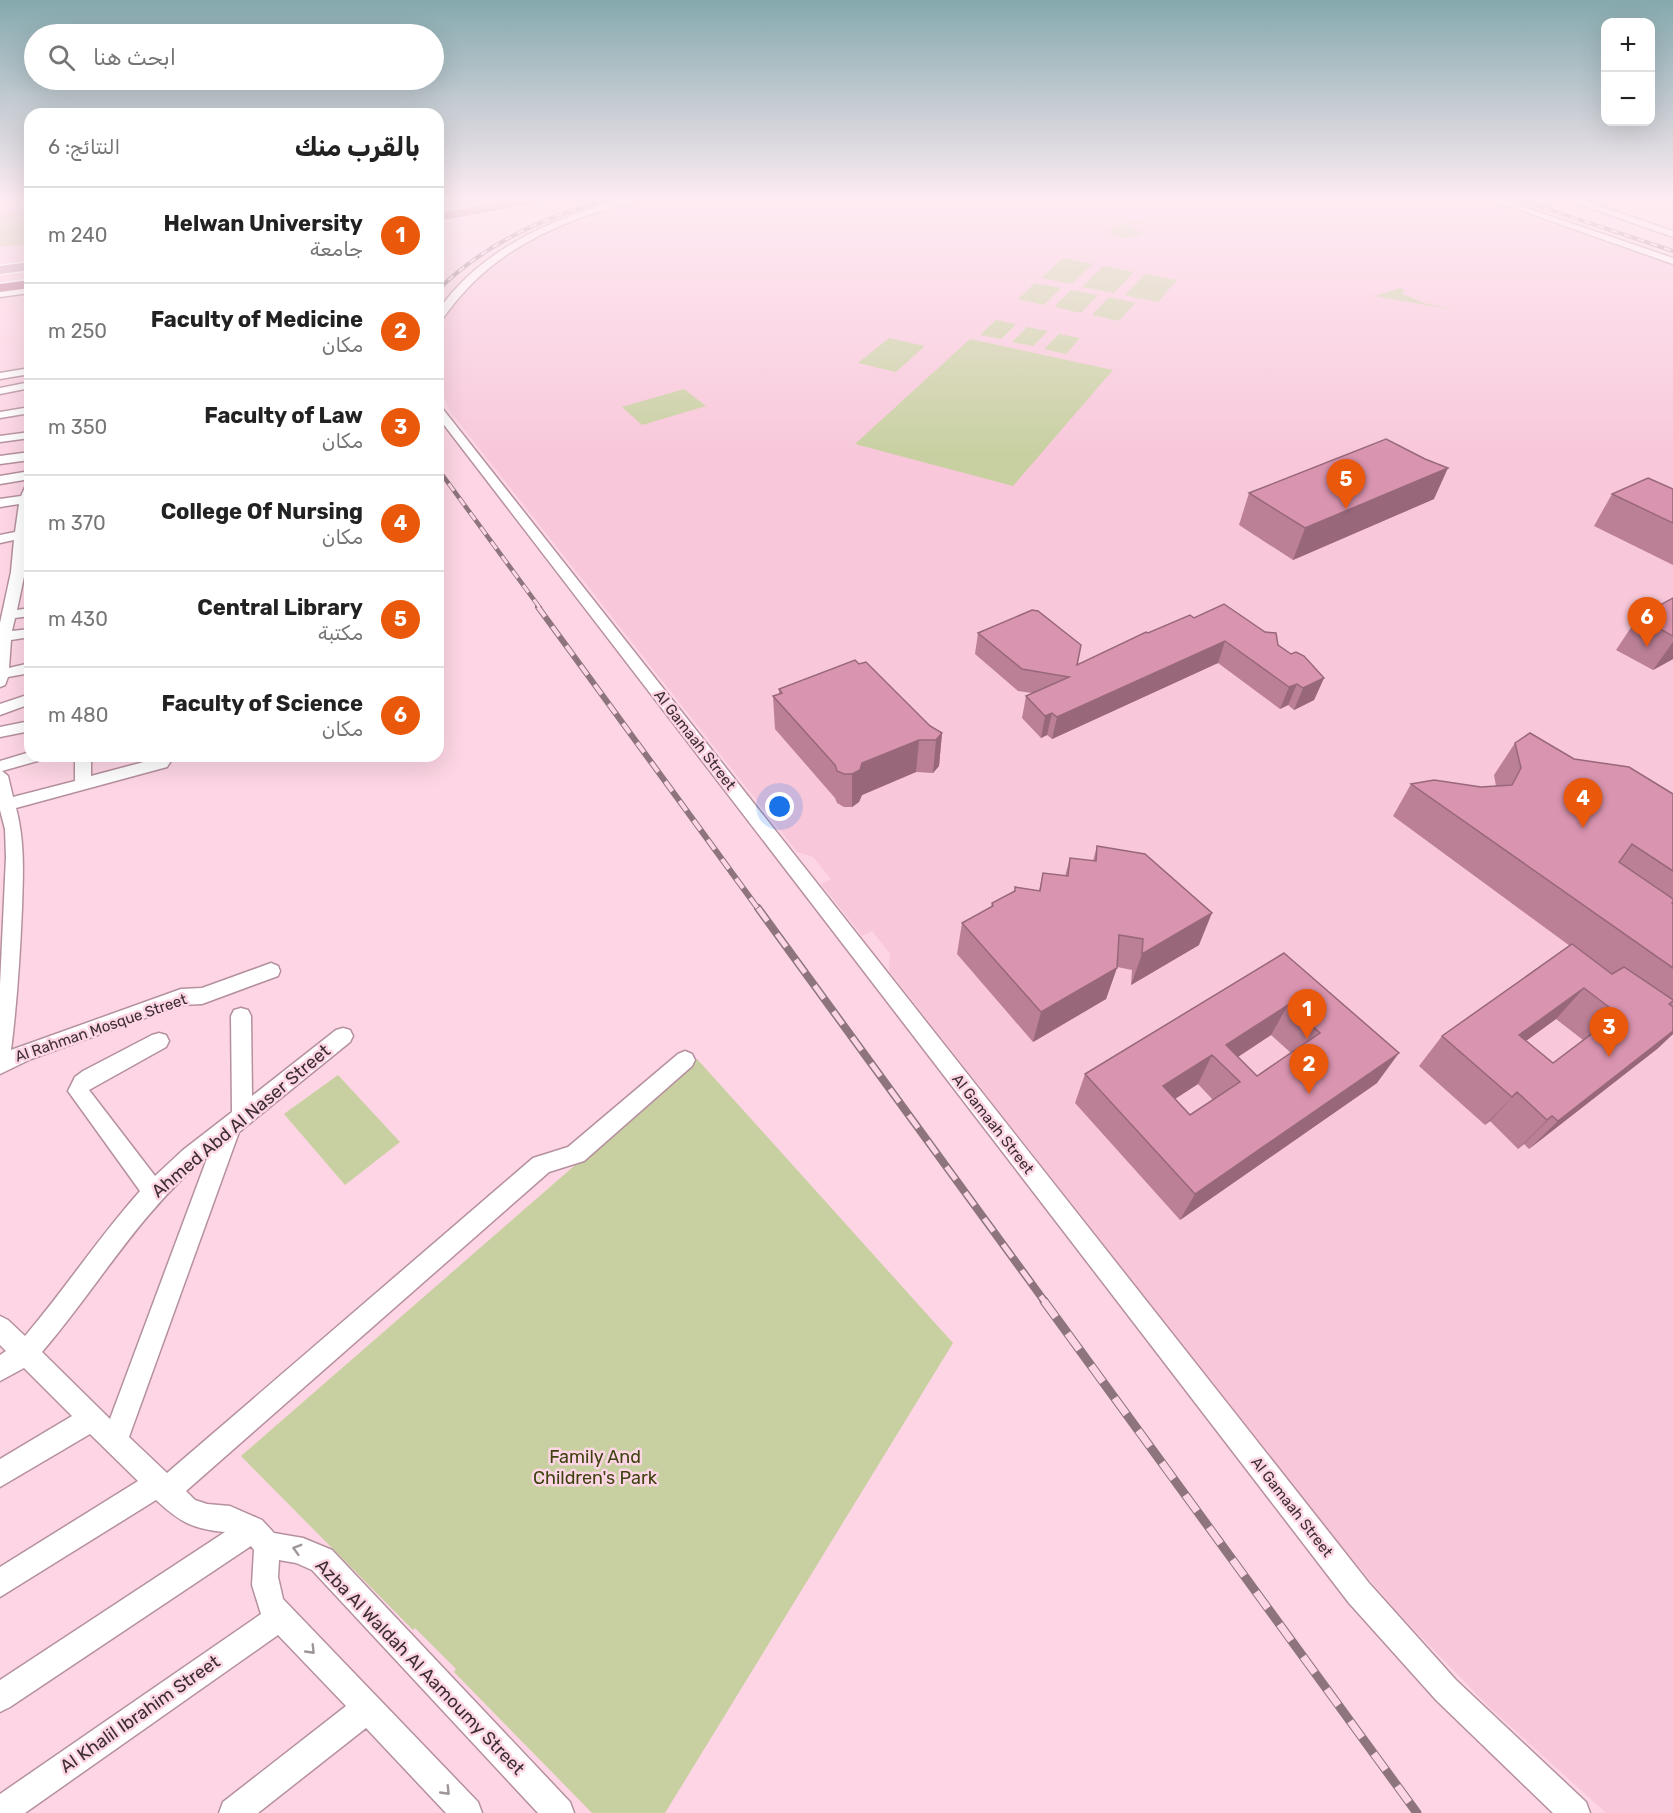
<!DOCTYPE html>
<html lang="ar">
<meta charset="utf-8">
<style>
:root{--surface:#fff;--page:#f2f2f2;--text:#222;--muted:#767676;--line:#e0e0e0;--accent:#ea580c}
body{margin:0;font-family:Rubik,"Noto Sans Arabic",sans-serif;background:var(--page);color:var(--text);direction:rtl}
.controls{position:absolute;right:18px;top:18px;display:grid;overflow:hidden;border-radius:12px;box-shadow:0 6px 24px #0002}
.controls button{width:54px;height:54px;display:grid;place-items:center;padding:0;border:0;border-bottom:2px solid var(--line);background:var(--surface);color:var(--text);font:30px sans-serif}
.you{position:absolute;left:780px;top:807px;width:21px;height:21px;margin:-15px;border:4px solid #fff;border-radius:50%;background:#1a73e8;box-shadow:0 0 0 9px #1a73e833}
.badge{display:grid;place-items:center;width:39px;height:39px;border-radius:50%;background:var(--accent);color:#fff;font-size:20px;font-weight:700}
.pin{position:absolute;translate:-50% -50px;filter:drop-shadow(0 2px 3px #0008)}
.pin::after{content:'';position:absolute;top:32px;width:21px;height:18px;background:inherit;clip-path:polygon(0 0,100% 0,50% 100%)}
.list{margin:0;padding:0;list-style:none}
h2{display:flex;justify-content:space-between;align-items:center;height:78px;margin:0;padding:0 24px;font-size:26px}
h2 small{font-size:20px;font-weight:400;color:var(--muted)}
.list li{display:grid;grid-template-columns:39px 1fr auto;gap:18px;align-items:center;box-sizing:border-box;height:96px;padding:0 24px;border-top:2px solid var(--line)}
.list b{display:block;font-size:22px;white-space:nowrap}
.list p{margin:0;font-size:20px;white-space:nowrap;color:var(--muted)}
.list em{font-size:20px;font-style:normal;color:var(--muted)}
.icon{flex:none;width:33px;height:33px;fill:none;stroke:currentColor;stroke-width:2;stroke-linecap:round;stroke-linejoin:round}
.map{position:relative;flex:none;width:1673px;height:1813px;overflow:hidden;direction:ltr}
.search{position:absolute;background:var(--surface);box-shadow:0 6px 24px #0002;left:24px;top:24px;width:420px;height:66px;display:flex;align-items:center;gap:15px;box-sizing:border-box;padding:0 21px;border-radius:33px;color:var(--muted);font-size:22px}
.panel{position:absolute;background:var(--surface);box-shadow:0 6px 24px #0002;left:24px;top:108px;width:420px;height:654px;border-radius:18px;direction:rtl}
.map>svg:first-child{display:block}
.built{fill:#f8c8da}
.green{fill:#c8d0a1}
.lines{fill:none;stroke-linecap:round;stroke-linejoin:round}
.minor-casing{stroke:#b5909e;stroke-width:3}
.major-casing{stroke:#fff;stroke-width:3}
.highway-casing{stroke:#fff;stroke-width:3}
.minor{fill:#fff;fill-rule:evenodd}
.major{fill:#d6acbd;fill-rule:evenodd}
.highway{fill:#bb7491;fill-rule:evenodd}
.rail-far4-casing{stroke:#8d747d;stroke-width:4}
.rail-far3-casing{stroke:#8d747d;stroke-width:4.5}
.rail-far2-casing{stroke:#8d747d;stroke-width:6}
.rail-far1-casing{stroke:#8d747d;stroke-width:8}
.rail-casing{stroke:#8d747d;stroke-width:9}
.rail-far4{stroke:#fdd5e4;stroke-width:2;stroke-dasharray:7;stroke-linecap:butt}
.rail-far3{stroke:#fdd5e4;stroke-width:3;stroke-dasharray:9;stroke-linecap:butt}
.rail-far2{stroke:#fdd5e4;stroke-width:4;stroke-dasharray:12;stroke-linecap:butt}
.rail-far1{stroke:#fdd5e4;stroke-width:5;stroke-dasharray:16;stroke-linecap:butt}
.rail{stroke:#fdd5e4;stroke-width:7;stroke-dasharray:20;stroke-linecap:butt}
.wall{fill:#bb7f96;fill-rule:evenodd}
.shaded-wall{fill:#98687a}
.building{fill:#d994af;stroke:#98687a;stroke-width:1.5;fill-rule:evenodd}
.oneway{stroke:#9e9699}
.labels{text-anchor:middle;stroke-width:5;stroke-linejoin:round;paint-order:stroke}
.street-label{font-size:15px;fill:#3d2e33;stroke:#fdd5e4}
.near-street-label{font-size:18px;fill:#3d2e33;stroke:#fdd5e4}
.near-park-label{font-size:18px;fill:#3d420f;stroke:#fdd5e4}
</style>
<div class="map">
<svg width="1673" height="1813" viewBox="0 0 1673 1813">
<rect width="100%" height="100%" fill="#fdd5e4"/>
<path class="built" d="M646 199H1477L1673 265V1813H1606L1489 1707 1393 1608 1312 1510 889 971 890 954 872 931 862 936 821 884 831 879 813 857 797 852 452 414 438 384V333L445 317 460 295 483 272 535 239 560 226Z"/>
<path class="green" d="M30 211V244L0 247V213Z
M1156 217 1154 220 1129 226 1144 233C1132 239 1119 240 1108 232L1117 224H1125Z
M1063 258 1093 264 1072 284 1041 278Z
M1103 266 1134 272 1114 293 1082 287Z
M1145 274 1177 280 1158 302 1125 295Z
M1035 283 1061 288 1044 305 1018 299Z
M1400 288 1405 291 1401 293 1420 302 1455 310 1375 296Z
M1071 290 1098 295 1081 313 1054 307Z
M1109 297 1135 303 1119 321 1092 315Z
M996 320 1016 324 1001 339 980 335Z
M1027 327 1048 331 1033 346 1012 342Z
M1059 334 1080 338 1066 354 1044 349Z
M889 338 925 346 896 372 858 363Z
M970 339 1113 370 1013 486 855 444Z
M684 389 706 406 642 425 622 407Z
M697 1059 953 1343 665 1813H592L454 1672 456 1669 415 1628 413 1630 241 1456Z
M338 1075 400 1142 345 1185 284 1114Z"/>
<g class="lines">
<defs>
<path id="minor" d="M622 199H637C620 208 598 211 580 218 521 240 477 269 441 321L438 322C438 306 450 295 460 284 504 239 563 216 622 199Z
M1488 199H1501L1673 258V264Z
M1565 199H1578L1673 231V237Z
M30 287V293L0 297V291Z
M30 368V374L0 379V373Z
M30 382V388L0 394V388Z
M30 407V413L0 418V412Z
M438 407 442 408 1369 1583 1456 1680 1586 1802 1590 1813H1553L1436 1700 1349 1603 438 417Z
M30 432V438L0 442V436Z
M30 452V460L0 464V456Z
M30 471V479L0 484V476Z
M30 484 25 572 17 610 30 608V616L15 618 12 631 30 629V637L11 640 9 668 30 663V673L8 677 5 685 0 687V623L11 572 14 540 0 543V535L15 532 19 504 0 507V499L21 496 26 485Z
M30 694V704L0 715V704Z
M30 721V731L0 737V727Z
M30 752V756H43L41 760 2 771 8 776 13 797 75 781V756H91V776L155 759 158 756H174L167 767 16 808C25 842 23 874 22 908 20 956 17 1003 11 1050L181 989 202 988 271 963 278 966 280 971 278 976 202 1004 181 1005 31 1059 0 1074V985L6 857 5 829 0 810V761Z
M241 1008 248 1010 251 1016 252 1096 336 1030 343 1028 350 1030 353 1036 350 1042 239 1132 129 1437 167 1473 533 1158 568 1147 678 1054 685 1051 692 1054 695 1060 692 1066 584 1161 549 1172 186 1491 195 1500 207 1504 230 1506 262 1520 274 1533 303 1538 332 1550 570 1802 574 1813H538L312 1570 296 1563 279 1560 278 1577 283 1599 478 1802 482 1813H446L366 1728 258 1813H219L223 1802 346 1706 278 1635 25 1813H0V1794L261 1614 252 1585 254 1550 251 1546 10 1707 0 1712V1680L225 1532C192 1529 180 1522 156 1500L0 1597V1567L138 1481 90 1434 0 1487V1459L72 1416 24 1368 0 1381V1355L6 1351 0 1345V1316L8 1320 25 1336C65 1289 99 1237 140 1191L68 1091 75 1077 83 1071 152 1035 159 1033 166 1035 169 1041 166 1047 89 1090 155 1176 183 1150 232 1112 231 1016 234 1010ZM208 1156 110 1419 42 1352C98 1287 140 1211 208 1156Z"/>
<path id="major" d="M449 199H472L438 208V202Z
M30 262V270L0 274V266Z"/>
<path id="highway" d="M514 199H543L537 203 438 221V213Z
M30 280V288L0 292V284Z"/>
</defs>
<use href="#minor" class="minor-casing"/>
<use href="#major" class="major-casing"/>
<use href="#highway" class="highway-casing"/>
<use href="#minor" class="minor"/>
<use href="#major" class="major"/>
<use href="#highway" class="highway"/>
<defs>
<path id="rail-far4" d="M1518 199 1673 251
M438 290C485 243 544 218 607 199"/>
<path id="rail-far3" d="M438 469 540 608"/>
<path id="rail-far2" d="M538 607 759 910"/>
<path id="rail-far1" d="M758 908 1045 1302"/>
<path id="rail" d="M1044 1301 1417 1813"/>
</defs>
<use href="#rail-far4" class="rail-far4-casing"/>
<use href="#rail-far3" class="rail-far3-casing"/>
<use href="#rail-far2" class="rail-far2-casing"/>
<use href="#rail-far1" class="rail-far1-casing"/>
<use href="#rail" class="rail-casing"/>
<use href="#rail-far4" class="rail-far4"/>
<use href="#rail-far3" class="rail-far3"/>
<use href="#rail-far2" class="rail-far2"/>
<use href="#rail-far1" class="rail-far1"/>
<use href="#rail" class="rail"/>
</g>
<path class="wall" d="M1425 459 1434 499 1293 560 1239 525 1249 493Z
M1673 489V565L1594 526 1612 494Z
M1673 598V659L1653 670 1616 650 1638 617Z
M1194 618 1278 645 1324 678 1314 700 1294 710 1288 705 1280 709 1218 663 1052 739 1047 735 1041 738 1022 718 1026 696 1032 693 1018 691 975 654 978 633 1077 665 1148 633Z
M859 664 930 726 942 733 939 766 933 773 916 772 862 795 859 802 852 807H844L837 803 835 798 775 729 773 696 779 694V689Z
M1515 743 1574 759 1673 794V1034L1657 1049 1529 1149 1524 1144 1518 1149 1490 1121 1485 1125 1419 1066 1442 1036 1570 946 1393 816 1411 784 1481 787 1496 786 1494 775ZM1556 1019 1583 1040 1553 1063 1526 1041Z
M1097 846 1199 945 1131 985 1132 970 1117 967 1106 999 1033 1042 957 954 962 923 991 907 992 903 1039 891 1043 873 1065 876 1070 858 1093 861Z
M1284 953 1377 1083 1180 1220 1075 1103 1085 1074ZM1271 1035 1291 1053 1257 1076 1238 1057ZM1198 1084 1213 1100 1190 1115 1175 1099Z"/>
<path class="shaded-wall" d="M1448 468 1434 499 1293 560 1305 528Z
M1225 641 1218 663 1052 739 1057 717Z
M1673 642V659L1653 670Z
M1324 678 1314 700 1294 710 1303 688Z
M1297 684 1288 705 1280 709 1289 687Z
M1052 713 1047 735 1041 738 1045 716Z
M942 733 939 766 933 773 936 740Z
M919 740 916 772 862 795 859 802 852 807V774L862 763Z
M1212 913 1199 945 1131 985 1142 954Z
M1117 968 1106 999 1033 1042 1041 1012Z
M1584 988 1556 1019 1493 1065 1519 1035Z
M1288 1005 1271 1035 1224 1066 1226 1045Z
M1673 1031V1034L1657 1049 1529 1149 1558 1121Z
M1399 1053 1377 1083 1180 1220 1195 1194Z
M1212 1055 1198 1084 1150 1115 1163 1086Z
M1517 1092 1490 1121 1485 1125 1512 1097Z
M1552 1116 1524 1144 1518 1149 1547 1120Z"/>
<path class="building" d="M1386 439 1425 459 1448 468 1305 528 1249 493Z
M1648 478 1673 489V523L1612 494Z
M1673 598V636L1638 617Z
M1224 604 1265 632 1276 633 1278 645 1291 654 1296 652 1304 656 1324 678 1303 688 1297 684 1289 687 1225 641 1057 717 1052 713 1045 716 1026 696 1069 677 1022 669 978 633 1032 610 1038 611 1081 645 1077 665 1146 632 1148 633 1190 615 1194 618Z
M855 660 859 664 866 662 930 726 942 733 936 740H919L862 763 860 770 852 774H844L837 771 835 765 773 696 782 693 779 689Z
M1530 733 1574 759 1629 767 1673 794V871L1632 844 1619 862 1673 899V902L1672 903 1673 904V968L1411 784 1434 780 1481 787 1512 785 1521 768 1515 743Z
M1097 846 1145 854 1212 913 1142 954 1143 939 1119 935 1117 968 1041 1012 962 923 993 906 992 903 1015 891V887L1040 891 1043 873 1068 876 1070 858 1096 861Z
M1572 944 1612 974 1624 967 1673 1000V1001L1669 1004 1673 1007V1031L1558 1121 1552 1116 1547 1120 1517 1092 1512 1097 1442 1036ZM1584 988 1618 1014 1553 1063 1519 1035Z
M1284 953 1399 1053 1195 1194 1085 1074ZM1288 1005 1320 1033 1257 1076 1226 1045ZM1212 1055 1240 1082 1190 1115 1163 1086Z"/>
<defs><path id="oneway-chevron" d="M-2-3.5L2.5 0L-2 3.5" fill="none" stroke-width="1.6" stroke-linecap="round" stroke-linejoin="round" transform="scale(1.5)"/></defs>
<g class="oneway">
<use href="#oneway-chevron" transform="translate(297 1549) rotate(-164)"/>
<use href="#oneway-chevron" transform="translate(311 1650) rotate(46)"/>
<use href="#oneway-chevron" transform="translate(446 1791) rotate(46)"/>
</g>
<linearGradient id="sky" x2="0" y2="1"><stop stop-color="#85a9ae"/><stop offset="0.44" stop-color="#feecf3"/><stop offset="1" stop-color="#feecf3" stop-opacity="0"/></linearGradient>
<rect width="1673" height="453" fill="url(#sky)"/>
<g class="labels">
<g class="street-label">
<text transform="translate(695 740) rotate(52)" y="5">Al Gamaah Street</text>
<text transform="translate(101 1028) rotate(-19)" y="5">Al Rahman Mosque Street</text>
<text transform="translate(993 1124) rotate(52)" y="5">Al Gamaah Street</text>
<text transform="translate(1292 1507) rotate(52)" y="5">Al Gamaah Street</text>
</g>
<g class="near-street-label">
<text transform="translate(241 1121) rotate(-40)" y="6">Ahmed Abd Al Naser Street</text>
<text transform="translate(420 1667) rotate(46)" y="6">Azba Al Waldah Al Aamoumy Street</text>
<text transform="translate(140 1714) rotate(-35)" y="6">Al Khalil Ibrahim Street</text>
</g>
<g class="near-park-label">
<text x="595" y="1463">Family And<tspan x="595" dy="21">Children's Park</tspan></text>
</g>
</g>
</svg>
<div class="controls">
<button>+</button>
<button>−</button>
</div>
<div class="you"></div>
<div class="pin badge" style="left:1307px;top:1039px">1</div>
<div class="pin badge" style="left:1309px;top:1094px">2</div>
<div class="pin badge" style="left:1609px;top:1057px">3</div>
<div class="pin badge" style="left:1583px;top:828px">4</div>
<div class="pin badge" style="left:1346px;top:509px">5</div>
<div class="pin badge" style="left:1647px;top:647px">6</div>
<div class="search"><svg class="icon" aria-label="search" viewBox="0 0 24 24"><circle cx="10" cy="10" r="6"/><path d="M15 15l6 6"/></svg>ابحث هنا</div>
<section class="panel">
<h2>بالقرب منك<small>النتائج: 6</small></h2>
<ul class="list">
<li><span class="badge">1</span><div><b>Helwan University</b><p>جامعة</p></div><em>240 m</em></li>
<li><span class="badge">2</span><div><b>Faculty of Medicine</b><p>مكان</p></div><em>250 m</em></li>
<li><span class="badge">3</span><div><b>Faculty of Law</b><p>مكان</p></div><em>350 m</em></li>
<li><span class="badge">4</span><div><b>College Of Nursing</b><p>مكان</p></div><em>370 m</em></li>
<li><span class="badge">5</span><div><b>Central Library</b><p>مكتبة</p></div><em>430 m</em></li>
<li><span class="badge">6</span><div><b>Faculty of Science</b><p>مكان</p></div><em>480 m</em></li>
</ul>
</section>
</div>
